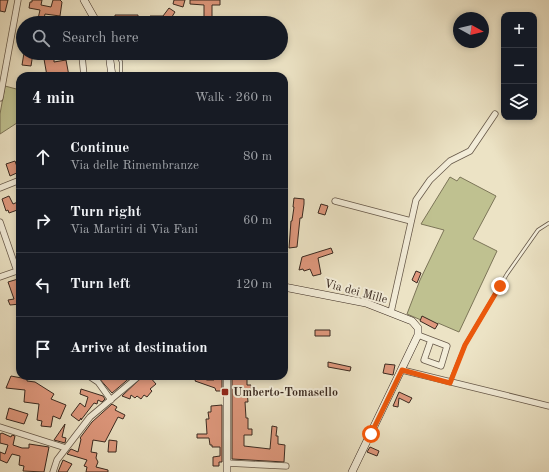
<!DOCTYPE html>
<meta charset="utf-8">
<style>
:root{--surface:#171b24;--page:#242831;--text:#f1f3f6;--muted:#9ea1a6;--line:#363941}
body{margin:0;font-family:"Old Standard TT",serif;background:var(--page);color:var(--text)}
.controls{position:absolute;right:12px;top:12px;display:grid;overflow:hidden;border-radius:8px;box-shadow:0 2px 6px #0003}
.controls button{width:36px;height:36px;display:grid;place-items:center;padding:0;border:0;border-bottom:1px solid var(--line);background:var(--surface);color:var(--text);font:20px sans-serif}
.compass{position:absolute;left:453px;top:12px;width:36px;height:36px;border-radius:50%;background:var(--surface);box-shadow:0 2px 6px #0003;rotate:98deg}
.stop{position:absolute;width:12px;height:12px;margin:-9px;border:3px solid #ea580c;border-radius:50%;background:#fff}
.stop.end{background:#ea580c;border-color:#fff;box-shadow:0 1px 4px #0008}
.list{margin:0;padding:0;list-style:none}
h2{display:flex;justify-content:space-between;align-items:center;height:52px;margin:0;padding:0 16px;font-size:17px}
h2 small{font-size:13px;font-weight:400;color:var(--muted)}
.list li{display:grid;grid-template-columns:26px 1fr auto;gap:12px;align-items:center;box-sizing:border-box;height:64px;padding:0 16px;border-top:1px solid var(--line)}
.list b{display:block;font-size:15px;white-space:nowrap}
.list p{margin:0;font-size:13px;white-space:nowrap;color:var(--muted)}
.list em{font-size:13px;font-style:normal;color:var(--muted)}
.icon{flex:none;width:22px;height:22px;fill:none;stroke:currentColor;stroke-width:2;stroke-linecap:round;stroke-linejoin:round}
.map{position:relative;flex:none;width:549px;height:472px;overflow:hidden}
.search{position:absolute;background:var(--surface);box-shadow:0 2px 6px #0003;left:16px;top:16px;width:272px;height:44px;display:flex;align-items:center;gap:10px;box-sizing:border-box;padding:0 14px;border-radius:22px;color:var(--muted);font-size:15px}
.panel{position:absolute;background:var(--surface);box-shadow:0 2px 6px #0003;left:16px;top:72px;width:272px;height:308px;border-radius:12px}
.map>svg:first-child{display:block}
.green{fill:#bfc190;stroke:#7c7558}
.building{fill:#df987d;stroke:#392920}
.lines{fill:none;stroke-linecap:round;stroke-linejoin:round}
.lane-casing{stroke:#665849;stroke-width:4}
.street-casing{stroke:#665849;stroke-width:7}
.secondary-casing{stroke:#392920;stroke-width:8}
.lane{stroke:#f3edd9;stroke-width:2.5}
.street{stroke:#f3edd9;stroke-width:5.5}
.secondary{stroke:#f3edd9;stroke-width:7}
.route{stroke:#ea580c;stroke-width:5}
.poi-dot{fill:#8f2418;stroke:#f3edd9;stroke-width:1.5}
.labels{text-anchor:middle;stroke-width:4;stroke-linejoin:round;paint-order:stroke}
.street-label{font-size:12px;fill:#392920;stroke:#f3edd9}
.poi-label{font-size:12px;font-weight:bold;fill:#392920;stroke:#f3edd9;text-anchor:start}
</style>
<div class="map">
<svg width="549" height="472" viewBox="0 0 549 472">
<rect width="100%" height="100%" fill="#ece3c5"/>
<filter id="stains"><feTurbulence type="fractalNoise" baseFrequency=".005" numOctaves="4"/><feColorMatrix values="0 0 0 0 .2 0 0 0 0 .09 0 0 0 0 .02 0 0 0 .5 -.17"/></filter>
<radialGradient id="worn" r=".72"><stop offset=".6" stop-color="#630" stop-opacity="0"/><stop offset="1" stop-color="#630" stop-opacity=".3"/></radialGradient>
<path class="green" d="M5 86 20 90V121L0 134V114Z
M450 177 457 181 460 177 496 196 473 239 497 251 459 332 438 323 435 326 407 314 420 280 444 230 421 224Z"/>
<path class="building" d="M0 0H8L5 12 0 11Z
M32 0H42L41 5 51 7 53 0H60L62 2 60 16 45 14 43 23H37L40 10 29 8 30 2H32Z
M174 0H185L183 7 173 4Z
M190 0H220V5H212V17H204V5L190 4Z
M169 8 175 12 168 23 150 22V16H163Z
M115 15H138V23H115Z
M24 53H33L31 66 22 65Z
M54 58V62L66 60 69 76H47L44 59Z
M15 161 19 172 10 176 6 164Z
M9 196 13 204 20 201V209L9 213 8 210 6 211 2 199Z
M294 198 304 199V204L302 218H300L297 247 289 248 291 221H292L294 207H293Z
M321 204 328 206 325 215 318 213Z
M331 248 333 253 318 258 321 274 313 276 310 269 304 271 303 269 299 270 302 257Z
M416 271 421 273 417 283 412 280Z
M18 279 20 284V288L18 289 20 304 10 305 8 300 14 299 8 282Z
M422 316 438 324 435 329 420 321Z
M315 330H330V336H315Z
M328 362 351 367 350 371 328 367Z
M385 364 395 365 393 375 383 373Z
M11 376 27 379V381L35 382 54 394 51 399 66 405 60 419 53 416 51 427 41 426 42 421 37 420 39 404 24 402 25 390 6 388Z
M97 376H132L112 393Z
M143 376H149L156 384 150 389 152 391 147 397 144 395 141 399 137 396 135 398 131 395 130 399 122 396Z
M197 376 207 380H214V376H222V391H216L215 388 195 381Z
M232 376H247V385H251V391H247L248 402H245L246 418H248V429H252V435H244V446L270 449 272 426 277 427 276 436H278V444L285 445 284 462 232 459Z
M81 389 103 396 105 399 102 402 98 400 97 404 94 403 81 420V418L79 421 71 415 80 403 85 407 88 397 80 394Z
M399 392 412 398 409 403 399 398 398 407 393 406Z
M112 404 117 407 115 410 125 415 123 419 118 417 105 442 93 440 91 452 97 453 96 458 98 462 96 467 108 470V472H86L87 467 84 466 87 460 67 454 71 449 78 452 81 439 80 438 92 422Z
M222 405V462H219V466H213V457L220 456V447H212V445H210L209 438H197V434H207L206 419H209L208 412H211V406Z
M9 408 28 414 24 424 6 419Z
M65 424 62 437 66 438 65 443 54 440Z
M2 433 11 437 12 435 15 436 13 445 22 448H29V444L49 447 44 472 23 471 24 466 19 465 20 456 12 454 7 463 0 460V452L5 454 8 445 0 443V434Z
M109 440 117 441 116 452H108Z
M370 447 379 451 377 456 367 452Z
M63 460 72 464 67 472H58Z"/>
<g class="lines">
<defs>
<path id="lane" d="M117 53 121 62V76
M450 382 465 345 507 274 538 230 549 223"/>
<path id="street" d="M84 53 82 56 84 76
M0 98 18 0
M0 188 20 180
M335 201 411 221
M0 222 17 271 0 277
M391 312 416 200 430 180 450 161 470 151 495 114
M418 335 447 346 441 366 424 360 431 340
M402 370 549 406
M89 376 98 382 111 400
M0 427 66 448
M227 463 286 466
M53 472 57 460 90 417 139 376"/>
<path id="secondary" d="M84 0 97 23
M109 53 112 76
M284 287 366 303 412 321 418 328V335L352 472
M227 376V472"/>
</defs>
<use href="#lane" class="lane-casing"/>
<use href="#street" class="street-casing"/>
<use href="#secondary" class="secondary-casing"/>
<use href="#lane" class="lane"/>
<use href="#street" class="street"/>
<use href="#secondary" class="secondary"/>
</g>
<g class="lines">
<path class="route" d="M371 434 402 370 450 383 465 345 500 286"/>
</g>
<rect class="poi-dot" x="221" y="388" width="8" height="8" rx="2"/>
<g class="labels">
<g class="street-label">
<text transform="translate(356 291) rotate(15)" y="4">Via dei Mille</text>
</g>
<g class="poi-label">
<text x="233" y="396">Umberto-Tomasello</text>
</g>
</g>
<rect width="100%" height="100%" filter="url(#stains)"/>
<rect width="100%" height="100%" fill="url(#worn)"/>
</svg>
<div class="controls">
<button>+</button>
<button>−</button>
<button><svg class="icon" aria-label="layers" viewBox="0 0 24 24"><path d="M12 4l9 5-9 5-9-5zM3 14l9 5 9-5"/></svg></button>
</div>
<svg class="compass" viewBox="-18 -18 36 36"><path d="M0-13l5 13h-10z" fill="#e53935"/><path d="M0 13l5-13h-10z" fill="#9ea1a6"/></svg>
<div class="stop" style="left:371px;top:434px"></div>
<div class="stop end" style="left:500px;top:286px"></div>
<div class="search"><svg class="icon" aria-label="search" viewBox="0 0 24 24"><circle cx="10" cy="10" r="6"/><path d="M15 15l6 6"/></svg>Search here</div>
<section class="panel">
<h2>4 min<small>Walk · 260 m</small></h2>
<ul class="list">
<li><svg class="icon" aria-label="ahead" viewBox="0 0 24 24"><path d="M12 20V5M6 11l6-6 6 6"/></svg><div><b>Continue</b><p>Via delle Rimembranze</p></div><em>80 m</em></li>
<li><svg class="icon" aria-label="right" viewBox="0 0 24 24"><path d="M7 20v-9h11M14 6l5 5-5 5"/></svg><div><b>Turn right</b><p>Via Martiri di Via Fani</p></div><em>60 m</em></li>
<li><svg class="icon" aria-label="left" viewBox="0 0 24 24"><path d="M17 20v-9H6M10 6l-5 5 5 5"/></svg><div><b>Turn left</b></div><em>120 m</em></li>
<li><svg class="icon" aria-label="arrive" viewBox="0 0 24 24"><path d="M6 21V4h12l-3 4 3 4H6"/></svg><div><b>Arrive at destination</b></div></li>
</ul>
</section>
</div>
